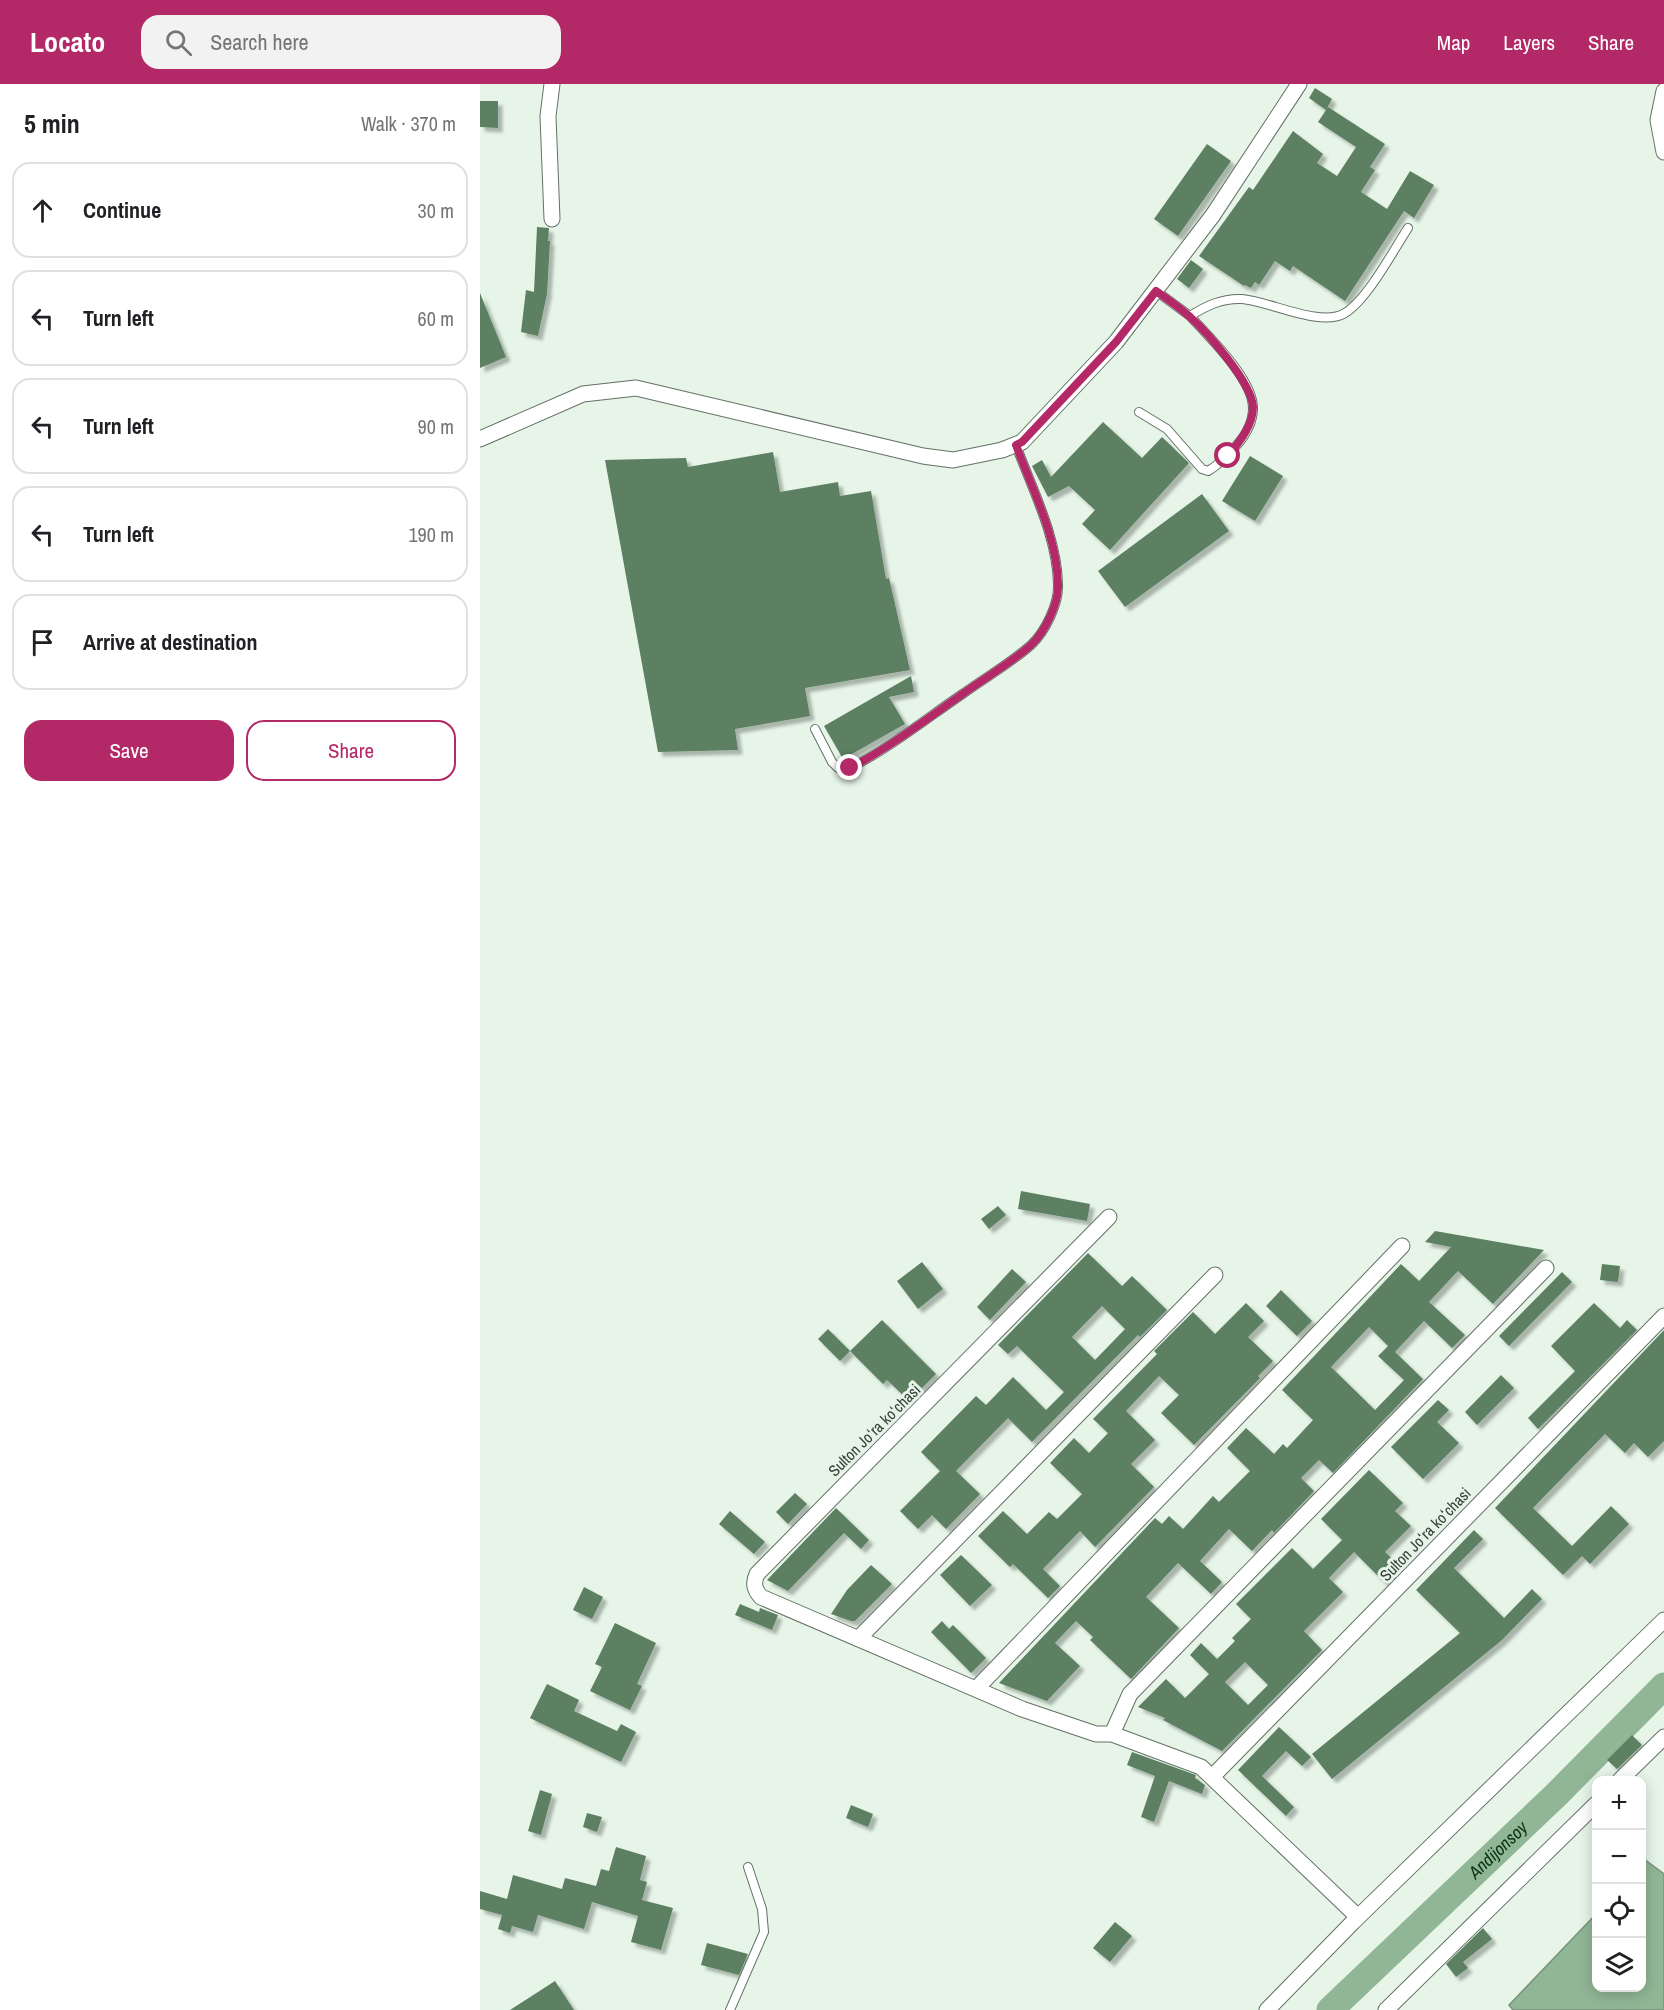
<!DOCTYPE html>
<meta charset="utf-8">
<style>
:root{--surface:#fff;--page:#f2f2f2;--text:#202124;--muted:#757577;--line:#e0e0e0;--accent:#b32967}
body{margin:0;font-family:"Archivo Narrow",sans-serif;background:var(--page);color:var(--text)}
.controls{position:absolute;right:18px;bottom:18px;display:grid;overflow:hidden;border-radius:12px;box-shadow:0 3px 15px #0003}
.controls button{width:54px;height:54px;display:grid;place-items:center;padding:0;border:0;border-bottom:2px solid var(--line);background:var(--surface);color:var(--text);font:30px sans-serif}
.stop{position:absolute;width:18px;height:18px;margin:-14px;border:4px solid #b32967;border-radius:50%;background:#fff}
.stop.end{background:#b32967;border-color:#fff;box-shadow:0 2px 6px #0008}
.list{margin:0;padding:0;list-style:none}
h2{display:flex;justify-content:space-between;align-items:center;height:78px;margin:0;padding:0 24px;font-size:26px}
h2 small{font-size:20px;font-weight:400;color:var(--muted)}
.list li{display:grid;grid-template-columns:39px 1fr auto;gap:18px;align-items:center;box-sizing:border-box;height:96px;margin:0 12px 12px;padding:0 12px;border:2px solid var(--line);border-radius:18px}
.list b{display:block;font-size:22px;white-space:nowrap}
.list em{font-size:20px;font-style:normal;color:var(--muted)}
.actions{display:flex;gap:12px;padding:18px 24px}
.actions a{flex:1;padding:14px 0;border:2px solid var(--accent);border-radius:18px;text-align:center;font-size:21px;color:var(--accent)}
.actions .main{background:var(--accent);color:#fff}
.icon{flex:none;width:33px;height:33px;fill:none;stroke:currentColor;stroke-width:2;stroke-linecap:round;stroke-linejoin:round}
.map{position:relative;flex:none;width:1184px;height:1926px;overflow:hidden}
header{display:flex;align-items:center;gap:36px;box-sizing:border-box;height:84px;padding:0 30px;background:var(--accent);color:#fff}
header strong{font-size:28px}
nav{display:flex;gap:33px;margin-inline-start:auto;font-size:21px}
.search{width:420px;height:54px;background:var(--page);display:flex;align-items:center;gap:15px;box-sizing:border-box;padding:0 21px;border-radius:18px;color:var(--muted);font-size:22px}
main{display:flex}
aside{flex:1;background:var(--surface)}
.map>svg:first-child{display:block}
.water{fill:#91b696;stroke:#77927a;stroke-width:1.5}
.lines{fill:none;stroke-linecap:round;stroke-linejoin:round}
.river{stroke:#91b696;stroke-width:27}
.building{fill:#5d8062;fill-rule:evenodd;filter:url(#shadow)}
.service-casing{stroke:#637165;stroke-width:10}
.minor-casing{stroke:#637165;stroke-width:17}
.service{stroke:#fff;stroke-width:8}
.minor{stroke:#fff;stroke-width:15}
.route{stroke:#b32967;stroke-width:8}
.labels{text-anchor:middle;stroke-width:6;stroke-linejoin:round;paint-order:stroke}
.street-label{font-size:16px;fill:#393f39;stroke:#e6f5e8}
.water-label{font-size:18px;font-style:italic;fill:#083414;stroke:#e6f5e8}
</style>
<header>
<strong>Locato</strong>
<div class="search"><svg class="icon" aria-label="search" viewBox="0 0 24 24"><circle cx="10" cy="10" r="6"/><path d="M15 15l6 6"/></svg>Search here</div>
<nav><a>Map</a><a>Layers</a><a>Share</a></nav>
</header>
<main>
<aside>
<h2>5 min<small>Walk · 370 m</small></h2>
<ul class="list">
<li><svg class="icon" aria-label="ahead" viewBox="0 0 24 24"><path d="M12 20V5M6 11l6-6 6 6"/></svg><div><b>Continue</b></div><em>30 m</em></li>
<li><svg class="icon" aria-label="left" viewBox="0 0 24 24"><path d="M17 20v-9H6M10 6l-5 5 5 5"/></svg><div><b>Turn left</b></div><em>60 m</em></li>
<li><svg class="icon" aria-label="left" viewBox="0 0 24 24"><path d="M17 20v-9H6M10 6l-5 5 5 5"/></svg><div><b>Turn left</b></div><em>90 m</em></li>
<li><svg class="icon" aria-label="left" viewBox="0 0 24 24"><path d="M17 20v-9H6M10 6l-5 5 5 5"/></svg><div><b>Turn left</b></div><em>190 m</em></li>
<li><svg class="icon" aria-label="arrive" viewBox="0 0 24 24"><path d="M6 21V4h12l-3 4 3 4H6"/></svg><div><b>Arrive at destination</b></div></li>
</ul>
<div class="actions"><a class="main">Save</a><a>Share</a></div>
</aside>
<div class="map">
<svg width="1184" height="1926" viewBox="0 0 1184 1926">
<defs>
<filter id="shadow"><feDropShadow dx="4.5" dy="4.5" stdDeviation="1.5" flood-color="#0004"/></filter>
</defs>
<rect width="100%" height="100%" fill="#e6f5e8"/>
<path class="water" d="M1164 1775 1184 1790V1926H1033L1029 1921 1116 1830V1904H1162V1778Z"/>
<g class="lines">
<path class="river" id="s1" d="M850 1926 1076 1711 1184 1602"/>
</g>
<path class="building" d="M835 4 852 15 846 26 829 14Z
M0 17H18V44L0 43Z
M848 23 905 60 890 83 895 86 881 108 907 125 930 87 954 101 934 134 924 127 865 217 813 182 810 187 795 177 779 201 775 198 771 204 765 201 764 202 719 172 769 103 773 106 813 47 843 70 837 79 857 92 876 63 838 38Z
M727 60 751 77 698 152 674 135Z
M57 143 69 144 68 157H70L67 210 58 252 41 248 46 206 54 208Z
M711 176 723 185 709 204 697 195Z
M0 209 26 273 0 284Z
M623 338 662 374 682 353 709 379 630 466 602 440 615 426 589 402 568 413 552 382 562 376 571 393Z
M293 368 300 408 358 398 360 412 391 407 406 495 409 494 430 586 325 604 330 632 255 645 258 666 178 668 125 376 206 374 208 383Z
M770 372 803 392 775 437 742 417Z
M722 410 749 447 645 523 618 487Z
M431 592 434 608 409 613 425 640 363 675 344 642Z
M541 1107 610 1120 607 1137 538 1125Z
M518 1122 526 1131 509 1145 501 1135Z
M955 1147 1064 1166 1013 1220 978 1187 949 1218 985 1251 972 1264 944 1237 915 1268 943 1295 853 1389 839 1376 821 1394 834 1407 794 1449 792 1446 772 1467 749 1445 720 1477 742 1498 731 1510 698 1479 666 1513 699 1544 651 1595 610 1556 613 1553 596 1537 575 1559 600 1582 567 1617 519 1599 675 1434 682 1440 689 1432 703 1445 733 1412 739 1418 770 1387 747 1364 766 1344 794 1370 803 1360 807 1364 833 1336 802 1306 921 1180 939 1197 971 1163 945 1158ZM889 1243 908 1262 898 1272 924 1296 895 1326 851 1283Z
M608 1169 642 1202 652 1192 687 1226 660 1253 658 1251 552 1358 528 1334 476 1387 500 1410 466 1445 452 1431 438 1445 420 1427 460 1387 441 1368 496 1312 506 1321 533 1293 566 1326 584 1308 537 1262 528 1270 518 1261ZM622 1222 645 1245 615 1276 592 1253Z
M442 1178 463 1205 438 1225 417 1197Z
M1122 1180 1140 1182 1138 1198 1120 1196Z
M532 1185 546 1198 510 1236 497 1223Z
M1082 1188 1092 1198 1029 1262 1019 1252Z
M801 1206 832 1237 817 1252 786 1222Z
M766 1219 784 1237 768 1253 793 1277 778 1292 780 1294 714 1361 681 1329 699 1311 679 1292 646 1327 675 1356 651 1380 674 1403 615 1463 600 1447 563 1485 580 1502 568 1514 533 1480 530 1483 498 1452 523 1427 547 1450 569 1428 577 1435 602 1410 570 1379 594 1354 609 1369 628 1349 613 1335 677 1270 674 1267 713 1228 735 1250Z
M1114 1219 1140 1244 1147 1236 1157 1246 1058 1345 1048 1334 1095 1287 1071 1262Z
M402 1236 456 1290 429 1317 407 1296 403 1300 370 1267Z
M348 1245 370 1267 360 1277 338 1255Z
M1184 1246V1357L1168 1373 1154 1359 1145 1369 1125 1350 1053 1424 1092 1462 1131 1422 1149 1440 1110 1480 1102 1472 1083 1491 1015 1424Z
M1021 1291 1034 1304 997 1341 985 1328Z
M958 1316 969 1326 957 1338 979 1359 943 1395 911 1363Z
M889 1386 923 1419 915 1427 931 1442 905 1468 922 1484 906 1500 874 1468 849 1494 863 1508 824 1547 842 1566 742 1667 683 1636 685 1634 658 1623 686 1595 705 1614 729 1590 710 1571 721 1559 737 1575 755 1557 752 1554 771 1535 756 1520 812 1464 833 1485 862 1456 841 1435ZM765 1578 788 1601 768 1621 745 1598Z
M315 1409 327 1420 308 1440 296 1428Z
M356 1424 389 1456 381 1465 364 1449 308 1507 287 1496Z
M250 1427 285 1458 274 1470 239 1440Z
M994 1446 1003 1455 974 1484 1024 1534 1052 1505 1062 1515 1022 1556 852 1695 832 1670 980 1549 936 1506Z
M481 1471 512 1501 490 1522 460 1491Z
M391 1481 412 1500 375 1537H371L351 1530 367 1506Z
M104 1503 123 1513 112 1535 93 1526Z
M260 1520 279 1528 280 1524 298 1531 292 1546 255 1531Z
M462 1537 469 1545 473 1541 506 1574 491 1589 451 1548Z
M135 1539 176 1559 157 1600 162 1602 150 1626 110 1607 122 1583 115 1580Z
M67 1600 99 1616 94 1627 137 1647 141 1640 156 1648 141 1678 50 1634Z
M799 1643 831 1673 822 1682 806 1667 782 1692 814 1723 806 1732 758 1686Z
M1152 1651 1162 1661 1137 1685 1127 1676Z
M652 1668 716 1691 715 1694 725 1701 722 1710 689 1697 674 1738 661 1733 675 1692 647 1681Z
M60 1706 72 1710 61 1751 48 1747Z
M371 1721 393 1730 388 1743 366 1734Z
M107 1729 122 1733 117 1748 103 1743Z
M136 1763 166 1772 160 1796 167 1798 162 1816 193 1824 181 1866 151 1858 158 1832 112 1818 104 1845 58 1831 53 1848 32 1842 30 1849 18 1845 22 1831 0 1825V1807L27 1815 33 1791 82 1805 85 1794 116 1802 121 1785 129 1787Z
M635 1838 652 1852 630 1878 613 1864Z
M1003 1844 1012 1855 983 1878 988 1884 976 1893 966 1880Z
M227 1859 268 1870 259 1891 221 1881Z
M75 1897 94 1926H30Z"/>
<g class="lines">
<defs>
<path id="service" d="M676 207 710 232C726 222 742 214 762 215 789 217 841 244 865 229 887 216 913 167 928 144
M659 328 687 345 722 385 728 387C739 381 748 371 756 362 765 352 773 338 773 324 773 295 729 253 710 232
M335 645 352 678 358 684H370C410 664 447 634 484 609 506 593 531 579 551 561 565 548 579 520 578 500 577 452 552 405 536 361
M250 1926 284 1848 282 1825 268 1783"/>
<path id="minor" d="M1184 7 1178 36 1184 68
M72 135 68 32 72 0
M0 355 103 310 156 304 443 372 473 376 522 366 542 358 636 258 733 131 819 0
M629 1133 277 1490C273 1499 274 1505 281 1513L542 1625 616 1650H632L721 1683 878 1833
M378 1555 735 1191
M496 1605 922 1162
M632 1650 650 1610 1066 1184
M732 1693 1184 1232
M1140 1696 1184 1653
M787 1926 873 1838 1184 1536
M906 1926 1116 1720"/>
</defs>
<use href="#service" class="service-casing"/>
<use href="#minor" class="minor-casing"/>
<use href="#service" class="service"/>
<use href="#minor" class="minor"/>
</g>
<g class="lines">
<path class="route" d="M370 684C409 664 448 634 484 609 506 593 531 579 551 561 565 548 579 519 578 500 577 452 552 405 536 361L542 358 636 258 676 207C687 215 699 223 709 232 727 248 772 299 773 323 773 342 759 358 748 372"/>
</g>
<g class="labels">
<g class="street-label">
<text transform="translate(394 1346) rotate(-45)" y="6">Sulton Joʻra koʻchasi</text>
<text transform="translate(945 1450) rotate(-46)" y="6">Sulton Joʻra koʻchasi</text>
</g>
<g class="water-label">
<text dy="6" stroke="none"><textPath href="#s1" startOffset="232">Andijonsoy</textPath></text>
</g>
</g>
</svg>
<div class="controls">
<button>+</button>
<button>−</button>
<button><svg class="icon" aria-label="locate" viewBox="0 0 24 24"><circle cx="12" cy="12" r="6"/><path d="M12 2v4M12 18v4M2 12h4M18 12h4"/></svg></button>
<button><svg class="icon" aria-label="layers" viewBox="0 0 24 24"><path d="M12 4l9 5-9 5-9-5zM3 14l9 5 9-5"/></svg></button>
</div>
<div class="stop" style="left:748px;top:372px"></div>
<div class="stop end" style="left:370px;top:684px"></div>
</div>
</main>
